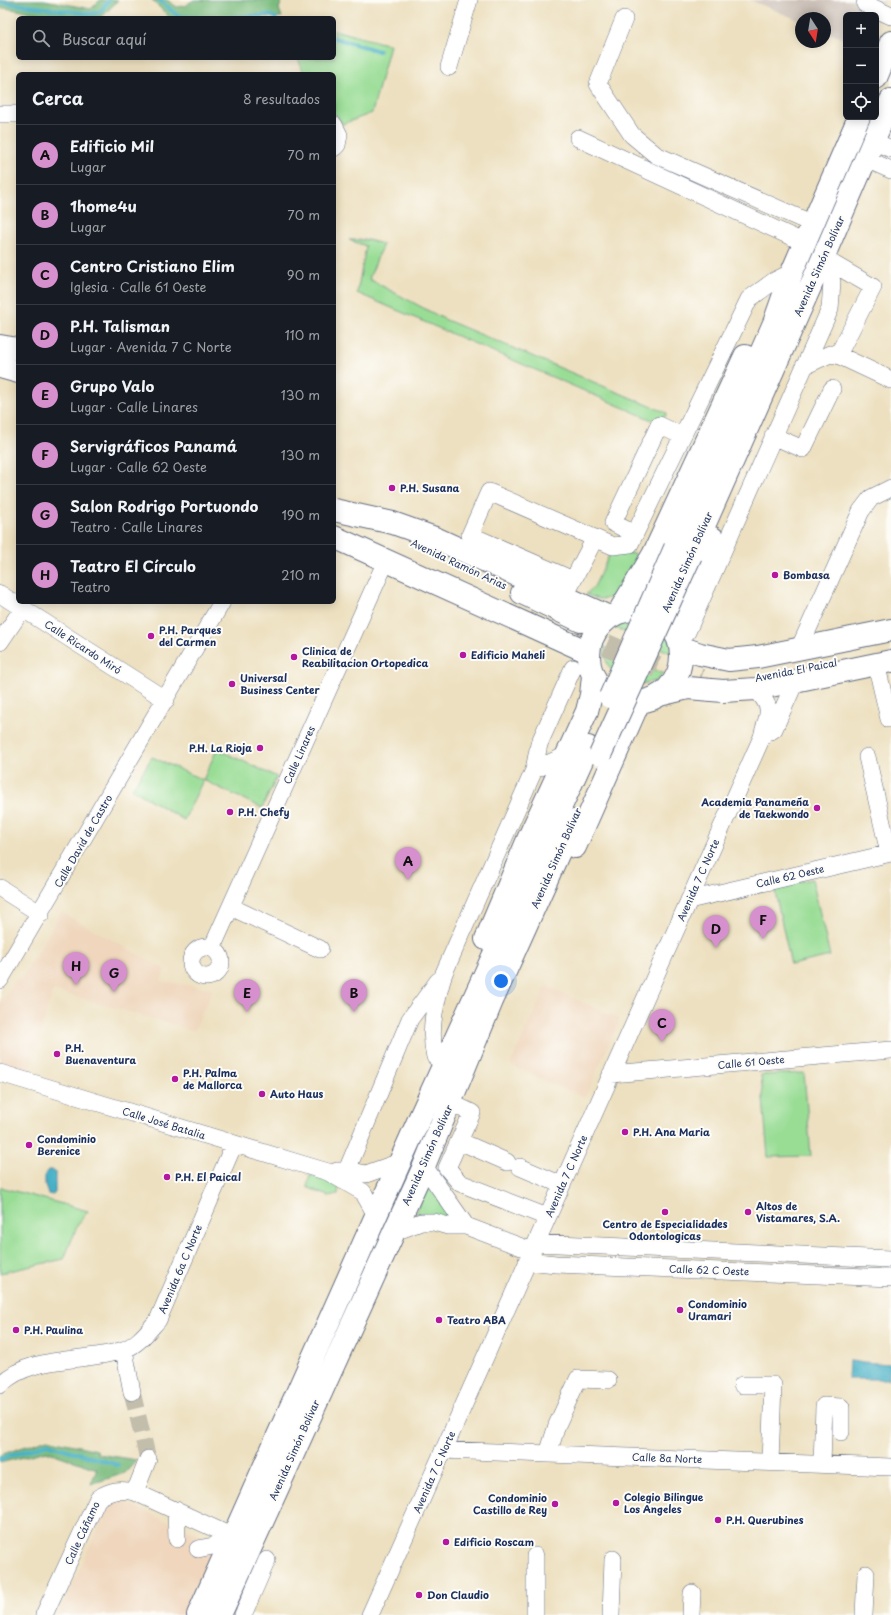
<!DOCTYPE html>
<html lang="es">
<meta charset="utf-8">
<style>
:root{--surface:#171b24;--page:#20242c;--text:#f1f3f6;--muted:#9ea1a6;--line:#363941;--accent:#d690ce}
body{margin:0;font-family:"Playpen Sans",sans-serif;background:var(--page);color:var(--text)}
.controls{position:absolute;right:12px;top:12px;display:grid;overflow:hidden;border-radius:6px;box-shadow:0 2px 10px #0003}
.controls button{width:36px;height:36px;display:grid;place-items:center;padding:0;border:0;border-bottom:1px solid var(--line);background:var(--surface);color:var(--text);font:20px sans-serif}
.compass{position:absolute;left:795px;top:12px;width:36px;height:36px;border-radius:50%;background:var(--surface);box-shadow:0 2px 10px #0003;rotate:168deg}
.you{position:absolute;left:501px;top:981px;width:14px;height:14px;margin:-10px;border:3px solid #fff;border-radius:50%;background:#1a73e8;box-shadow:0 0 0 6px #1a73e833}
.badge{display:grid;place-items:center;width:26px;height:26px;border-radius:50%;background:var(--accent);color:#111;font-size:13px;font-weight:700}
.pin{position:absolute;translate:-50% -33px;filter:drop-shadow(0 1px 2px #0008)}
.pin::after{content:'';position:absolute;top:21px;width:14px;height:12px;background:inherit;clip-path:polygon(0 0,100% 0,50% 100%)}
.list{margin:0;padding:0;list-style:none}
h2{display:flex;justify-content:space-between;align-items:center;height:52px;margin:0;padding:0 16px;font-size:17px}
h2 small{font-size:13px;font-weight:400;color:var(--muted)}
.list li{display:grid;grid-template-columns:26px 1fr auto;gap:12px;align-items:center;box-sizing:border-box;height:60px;padding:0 16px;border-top:1px solid var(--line)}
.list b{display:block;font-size:15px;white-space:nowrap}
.list p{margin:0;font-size:13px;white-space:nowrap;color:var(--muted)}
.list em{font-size:13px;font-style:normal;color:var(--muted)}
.icon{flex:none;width:22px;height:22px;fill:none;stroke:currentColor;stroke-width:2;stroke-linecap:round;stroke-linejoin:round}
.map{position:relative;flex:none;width:891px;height:1615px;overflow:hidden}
.search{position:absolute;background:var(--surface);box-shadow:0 2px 10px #0003;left:16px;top:16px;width:320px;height:44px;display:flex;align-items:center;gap:10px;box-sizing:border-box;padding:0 14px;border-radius:6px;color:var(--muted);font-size:15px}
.panel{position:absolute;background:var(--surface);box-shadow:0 2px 10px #0003;left:16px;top:72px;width:320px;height:532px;border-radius:6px}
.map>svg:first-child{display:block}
.built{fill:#efd6bc}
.industrial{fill:#cdc2b9}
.green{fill:#99dd95;stroke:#5a867a}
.forest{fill:#7abc7e;stroke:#4a766e}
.water{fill:#47b1c6;stroke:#317092}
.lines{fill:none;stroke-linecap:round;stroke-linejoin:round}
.stream{stroke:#47b1c6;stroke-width:4}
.minor-tunnel{stroke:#c3bdac;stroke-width:17;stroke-dasharray:17 8;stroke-linecap:butt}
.major-tunnel{stroke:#c3bdac;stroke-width:22;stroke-dasharray:22 11;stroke-linecap:butt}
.minor-casing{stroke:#646d80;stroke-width:18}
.major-casing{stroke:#646d80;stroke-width:24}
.minor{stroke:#fff;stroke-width:17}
.major{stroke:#fff;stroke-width:22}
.major-bridge-casing{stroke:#646d80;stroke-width:24;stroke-linecap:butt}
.major-bridge{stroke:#fff;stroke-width:22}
.poi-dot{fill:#b5179e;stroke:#fdfcf7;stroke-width:1.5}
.labels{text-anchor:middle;stroke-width:4;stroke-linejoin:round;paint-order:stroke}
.street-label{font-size:10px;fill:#1b2f5e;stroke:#fdfcf7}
.poi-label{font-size:10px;font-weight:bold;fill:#1b2f5e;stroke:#fdfcf7;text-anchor:start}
</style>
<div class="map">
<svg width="891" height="1615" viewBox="0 0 891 1615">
<rect width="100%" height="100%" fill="#fdfcf7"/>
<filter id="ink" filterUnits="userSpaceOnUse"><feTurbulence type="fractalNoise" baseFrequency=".025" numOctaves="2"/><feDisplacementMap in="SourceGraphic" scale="8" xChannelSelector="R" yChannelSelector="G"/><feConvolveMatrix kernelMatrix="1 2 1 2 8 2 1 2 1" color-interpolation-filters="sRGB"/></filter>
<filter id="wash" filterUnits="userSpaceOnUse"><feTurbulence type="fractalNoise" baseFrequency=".012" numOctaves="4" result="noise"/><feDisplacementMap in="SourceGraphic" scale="16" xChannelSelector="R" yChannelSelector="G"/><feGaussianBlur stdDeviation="0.9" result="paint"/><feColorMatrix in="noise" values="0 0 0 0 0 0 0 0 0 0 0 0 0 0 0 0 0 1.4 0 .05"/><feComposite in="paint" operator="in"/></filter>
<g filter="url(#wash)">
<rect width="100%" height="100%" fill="#ede0c0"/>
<path class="built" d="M61 912 165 969 161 981 213 989 194 1031 53 990 29 1072 0 1062V1004L16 979 21 980Z
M546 986 620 1019 585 1098 510 1065Z
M122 1501 208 1539 212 1552 182 1615H58L108 1507 113 1503Z"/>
<path class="industrial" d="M750 0H885L876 22V15H846V40L825 31V18H801V21Z"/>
<path class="green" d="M334 30 390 45 372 113 343 124 334 113V74H304L298 58H334Z
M349 240H368L383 244 369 279 444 319 667 413 662 422 652 420 357 293 366 246Z
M611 551 635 554 638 559C627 581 616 611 586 594L594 587Z
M635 616 670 635 673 654 613 627 620 621Z
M604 647 664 674 656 681 638 685C618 675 605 673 604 647Z
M217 749 277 777 262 808 203 780 184 820 132 789 152 757 203 780Z
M812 879 830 956 791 965 774 887Z
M804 1073 811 1156 768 1157 761 1075Z
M310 1175 339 1186 338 1194 328 1196 307 1187Z
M427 1185H429L456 1220 417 1215 416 1212Z
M0 1187 88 1211 78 1224 64 1259 0 1273Z"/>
<path class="forest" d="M0 0H44L91 9 100 0H118L102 17C70 21 37 13 5 8L0 9Z
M152 0H167L177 7 184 6 194 0H282L279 9 282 17 170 18Z
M47 1439 97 1450 98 1454 137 1460 125 1473 91 1484 97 1469 46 1451 0 1463V1455Z"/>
<path class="water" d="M48 1170H52L55 1172V1193L53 1195 48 1194 45 1186V1174Z
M849 1361 890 1364 889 1379H848Z"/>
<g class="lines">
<path class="stream" d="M159 0 178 16 200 18
M0 2 91 14 100 12 109 0
M220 18 269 15 276 18
M334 38 379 51
M0 1459 47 1444 118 1465"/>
</g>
</g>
<g filter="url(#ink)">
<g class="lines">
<path class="minor-tunnel" d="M132 1392 148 1459"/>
<path class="major-tunnel" d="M576 632 658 667 701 680"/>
<defs>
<path id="minor" d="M865 4 891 16
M624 19 598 84 632 135 656 155 813 224
M449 67 469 0
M0 114H18
M334 125 339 135 337 145 334 148
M578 138 805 243
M873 141 891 149
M866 159 891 170
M823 258 873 287 838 355
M804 366 830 354 838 355 891 380
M773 436 803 449 832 389
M635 534 613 523 659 425 682 436
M573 580 470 535 489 492 613 546 630 544 749 299 774 281 792 272
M568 590 595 538
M0 594 166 700
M678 639 687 632 830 309 832 282 823 258
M0 642 23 608
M799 649 861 511 871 498 891 488
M876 663 889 719
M771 731 774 729 795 682
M867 757 889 853
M534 770 539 744 573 668
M0 888 41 914
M689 900 891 853
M231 907 320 949
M191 962a15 15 0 1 1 30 0a15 15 0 1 1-30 0Z
M212 948 386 561
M0 980 222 602
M435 1057C428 1028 436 1001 444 973L534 770 567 755
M0 1073 328 1172 363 1192 376 1215
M611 1074 891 1050
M451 1103 472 1113 459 1141
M507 1162 459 1141 447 1168 460 1183 547 1217
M424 1166 466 1226
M520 1167 562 1185
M347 1170 410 1019 438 981
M337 1171 347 1170 366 1174 400 1162
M392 1233 421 1222H434L448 1226H466L532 1251
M536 1243 891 1259
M527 1261 556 1264 891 1278
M124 1350 132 1392
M0 1385C31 1354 84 1363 123 1350 138 1345 148 1331 158 1320L234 1144
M742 1385H773L770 1462
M443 1450 891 1467
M548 1454 557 1425 578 1379 608 1380
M822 1464 824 1406 841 1407V1432
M135 1492 148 1459
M176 1510 177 1539
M198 1549 213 1546 233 1537
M44 1615 98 1498C112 1490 120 1489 135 1492L233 1537
M243 1615 267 1560
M370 1615 762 737C768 711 775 711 756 689
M535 1615V1556
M611 1615 613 1559
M691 1615 692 1593
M864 1615 866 1574"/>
<path id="major" d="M876 78 891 42
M0 346 18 349
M0 367 18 372
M334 510 393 523 435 538 609 617
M334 537 588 652
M675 548 774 323 792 272 859 117
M691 555 823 258 891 100
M522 593 581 621
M589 656a46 46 0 1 1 92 0a46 46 0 1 1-92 0Z
M619 612 653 555 745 356
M675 632 690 589 713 538
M680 647 700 654 729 660 758 657 891 630
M659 695 688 688 723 691 756 689 891 661
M575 847 639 702
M486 939 529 837 587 711 591 695 593 676
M198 1615 420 1117 588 747
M220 1615 424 1166 492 1001 573 821"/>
</defs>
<use href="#minor" class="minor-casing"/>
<use href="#major" class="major-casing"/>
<use href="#minor" class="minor"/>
<use href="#major" class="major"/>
<defs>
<path id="major-bridge" d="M610 697 675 548
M600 755 691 555"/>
</defs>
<use href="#major-bridge" class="major-bridge-casing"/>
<use href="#major-bridge" class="major-bridge"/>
</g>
</g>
<g class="poi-dot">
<circle cx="392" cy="488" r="4"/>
<circle cx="775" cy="575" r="4"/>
<circle cx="151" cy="636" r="4"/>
<circle cx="463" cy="655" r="4"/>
<circle cx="294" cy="657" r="4"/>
<circle cx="232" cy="684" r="4"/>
<circle cx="260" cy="748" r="4"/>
<circle cx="817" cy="808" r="4"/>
<circle cx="230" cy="812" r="4"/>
<circle cx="57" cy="1054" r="4"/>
<circle cx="175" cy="1079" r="4"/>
<circle cx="262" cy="1094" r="4"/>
<circle cx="625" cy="1132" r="4"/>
<circle cx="29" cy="1145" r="4"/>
<circle cx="167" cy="1177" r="4"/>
<circle cx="665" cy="1212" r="4"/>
<circle cx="748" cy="1212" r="4"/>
<circle cx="680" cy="1310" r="4"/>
<circle cx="439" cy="1320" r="4"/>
<circle cx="16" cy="1330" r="4"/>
<circle cx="616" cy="1503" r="4"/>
<circle cx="555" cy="1504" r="4"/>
<circle cx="718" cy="1520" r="4"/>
<circle cx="446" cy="1542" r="4"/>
<circle cx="419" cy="1595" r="4"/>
</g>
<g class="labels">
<g class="street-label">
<text transform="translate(819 266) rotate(-66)" y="4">Avenida Simón Bolívar</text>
<text transform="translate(687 562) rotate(-66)" y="4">Avenida Simón Bolívar</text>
<text transform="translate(459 564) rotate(25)" y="4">Avenida Ramón Arias</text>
<text transform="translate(83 647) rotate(33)" y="4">Calle Ricardo Miró</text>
<text transform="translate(796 670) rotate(-11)" y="4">Avenida El Paical</text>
<text transform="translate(299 755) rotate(-66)" y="4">Calle Linares</text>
<text transform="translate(83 841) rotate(-60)" y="4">Calle David de Castro</text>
<text transform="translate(556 858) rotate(-66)" y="4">Avenida Simón Bolívar</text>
<text transform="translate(790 876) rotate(-13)" y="4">Calle 62 Oeste</text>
<text transform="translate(698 880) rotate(-66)" y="4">Avenida 7 C Norte</text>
<text transform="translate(751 1062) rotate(-5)" y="4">Calle 61 Oeste</text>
<text transform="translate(164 1123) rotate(17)" y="4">Calle José Batalia</text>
<text transform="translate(427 1155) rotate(-66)" y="4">Avenida Simón Bolívar</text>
<text transform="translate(566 1176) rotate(-66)" y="4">Avenida 7 C Norte</text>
<text transform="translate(180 1269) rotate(-67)" y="4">Avenida 6a C Norte</text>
<text transform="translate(709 1270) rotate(2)" y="4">Calle 62 C Oeste</text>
<text transform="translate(294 1450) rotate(-66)" y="4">Avenida Simón Bolívar</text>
<text transform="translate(667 1458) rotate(2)" y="4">Calle 8a Norte</text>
<text transform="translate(434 1472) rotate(-66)" y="4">Avenida 7 C Norte</text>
<text transform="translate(82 1533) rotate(-65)" y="4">Calle Cáñamo</text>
</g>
<g class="poi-label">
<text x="400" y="492">P.H. Susana</text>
<text x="783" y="579">Bombasa</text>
<text x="159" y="634">P.H. Parques<tspan x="159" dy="12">del Carmen</tspan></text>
<text x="302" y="655">Clinica de<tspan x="302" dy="12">Reabilitacion Ortopedica</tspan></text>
<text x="471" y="659">Edificio Maheli</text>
<text x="240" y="682">Universal<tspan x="240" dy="12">Business Center</tspan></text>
<text x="252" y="752" text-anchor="end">P.H. La Rioja</text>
<text x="809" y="806" text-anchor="end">Academia Panameña<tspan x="809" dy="12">de Taekwondo</tspan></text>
<text x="238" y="816">P.H. Chefy</text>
<text x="65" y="1052">P.H.<tspan x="65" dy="12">Buenaventura</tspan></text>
<text x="183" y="1077">P.H. Palma<tspan x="183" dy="12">de Mallorca</tspan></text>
<text x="270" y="1098">Auto Haus</text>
<text x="633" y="1136">P.H. Ana Maria</text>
<text x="37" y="1143">Condominio<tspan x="37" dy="12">Berenice</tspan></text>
<text x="175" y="1181">P.H. El Paical</text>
<text x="756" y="1210">Altos de<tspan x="756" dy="12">Vistamares, S.A.</tspan></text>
<text x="665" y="1228" text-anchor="middle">Centro de Especialidades<tspan x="665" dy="12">Odontologicas</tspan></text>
<text x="688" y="1308">Condominio<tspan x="688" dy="12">Uramari</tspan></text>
<text x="447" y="1324">Teatro ABA</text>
<text x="24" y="1334">P.H. Paulina</text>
<text x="624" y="1501">Colegio Bilingue<tspan x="624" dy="12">Los Angeles</tspan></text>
<text x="547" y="1502" text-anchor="end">Condominio<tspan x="547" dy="12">Castillo de Rey</tspan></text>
<text x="726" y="1524">P.H. Querubines</text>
<text x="454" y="1546">Edificio Roscam</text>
<text x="427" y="1599">Don Claudio</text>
</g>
</g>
</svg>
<div class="controls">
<button>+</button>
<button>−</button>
<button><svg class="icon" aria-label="locate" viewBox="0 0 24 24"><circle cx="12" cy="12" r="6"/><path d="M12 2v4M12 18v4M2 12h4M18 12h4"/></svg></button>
</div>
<svg class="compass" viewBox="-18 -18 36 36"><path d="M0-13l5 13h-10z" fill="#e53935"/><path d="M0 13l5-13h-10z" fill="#9ea1a6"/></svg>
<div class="you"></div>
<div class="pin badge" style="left:408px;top:880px">A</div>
<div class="pin badge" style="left:354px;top:1012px">B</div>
<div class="pin badge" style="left:662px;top:1042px">C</div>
<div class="pin badge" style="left:716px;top:948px">D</div>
<div class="pin badge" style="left:247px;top:1012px">E</div>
<div class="pin badge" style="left:763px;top:939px">F</div>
<div class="pin badge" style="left:114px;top:992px">G</div>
<div class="pin badge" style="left:76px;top:985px">H</div>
<div class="search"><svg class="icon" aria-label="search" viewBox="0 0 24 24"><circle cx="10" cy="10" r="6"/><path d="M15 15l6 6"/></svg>Buscar aquí</div>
<section class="panel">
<h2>Cerca<small>8 resultados</small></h2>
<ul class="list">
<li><span class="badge">A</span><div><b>Edificio Mil</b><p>Lugar</p></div><em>70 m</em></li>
<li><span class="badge">B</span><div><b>1home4u</b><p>Lugar</p></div><em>70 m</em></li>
<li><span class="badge">C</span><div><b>Centro Cristiano Elim</b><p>Iglesia · Calle 61 Oeste</p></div><em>90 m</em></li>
<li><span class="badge">D</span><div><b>P.H. Talisman</b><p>Lugar · Avenida 7 C Norte</p></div><em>110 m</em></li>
<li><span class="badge">E</span><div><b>Grupo Valo</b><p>Lugar · Calle Linares</p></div><em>130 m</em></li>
<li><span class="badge">F</span><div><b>Servigráficos Panamá</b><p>Lugar · Calle 62 Oeste</p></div><em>130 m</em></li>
<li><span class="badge">G</span><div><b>Salon Rodrigo Portuondo</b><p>Teatro · Calle Linares</p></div><em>190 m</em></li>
<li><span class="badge">H</span><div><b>Teatro El Círculo</b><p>Teatro</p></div><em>210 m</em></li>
</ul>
</section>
</div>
